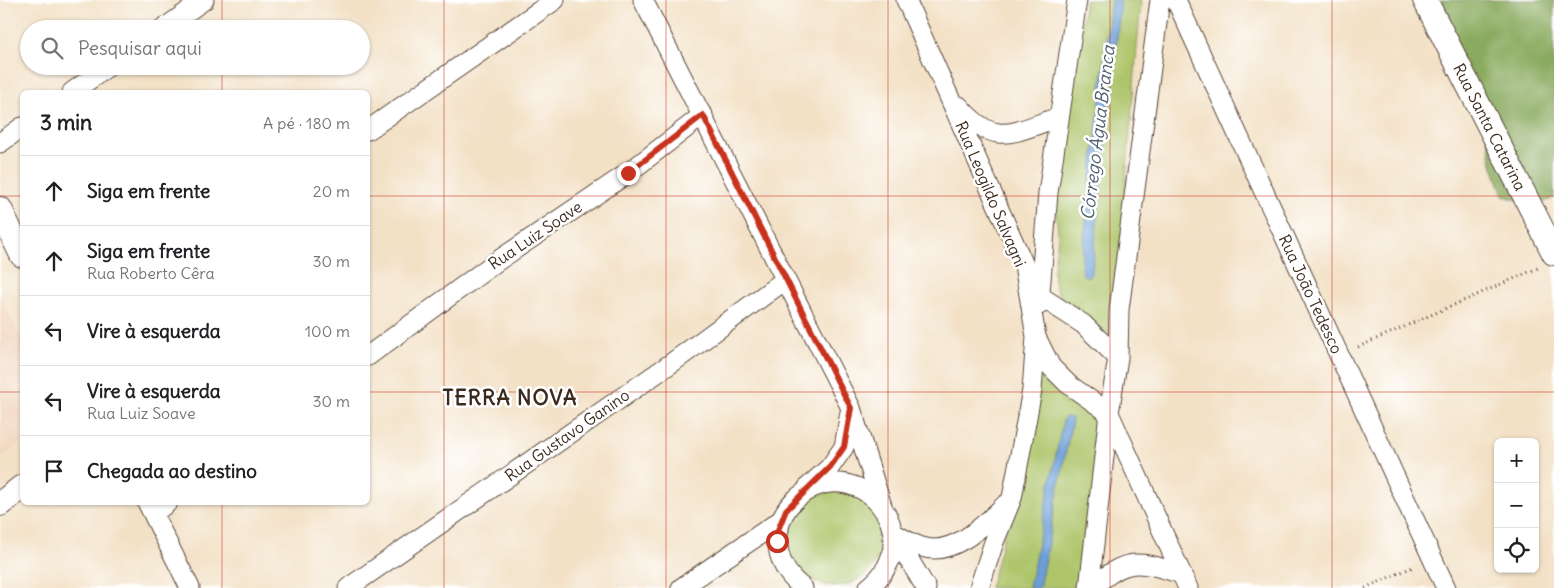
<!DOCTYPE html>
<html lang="pt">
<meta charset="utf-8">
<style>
:root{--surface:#fff;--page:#f2f2f2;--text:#202124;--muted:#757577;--line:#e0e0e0}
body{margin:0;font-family:Delius,sans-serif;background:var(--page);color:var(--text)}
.controls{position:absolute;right:15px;bottom:15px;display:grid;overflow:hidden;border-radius:8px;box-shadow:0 1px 4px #0004}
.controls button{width:45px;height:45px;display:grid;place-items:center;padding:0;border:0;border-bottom:1px solid var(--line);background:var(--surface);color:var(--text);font:25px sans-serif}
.stop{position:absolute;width:15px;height:15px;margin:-11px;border:4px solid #c8321e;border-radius:50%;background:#fff}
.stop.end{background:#c8321e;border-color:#fff;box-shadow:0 1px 5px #0008}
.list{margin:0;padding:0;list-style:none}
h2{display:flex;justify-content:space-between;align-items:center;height:65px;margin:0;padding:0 20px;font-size:21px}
h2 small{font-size:16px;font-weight:400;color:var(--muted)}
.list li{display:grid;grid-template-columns:32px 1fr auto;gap:15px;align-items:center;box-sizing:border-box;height:70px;padding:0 20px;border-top:1px solid var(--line)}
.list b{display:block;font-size:19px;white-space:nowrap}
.list p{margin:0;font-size:16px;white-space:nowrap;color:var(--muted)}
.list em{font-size:16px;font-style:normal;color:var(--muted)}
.icon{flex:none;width:28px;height:28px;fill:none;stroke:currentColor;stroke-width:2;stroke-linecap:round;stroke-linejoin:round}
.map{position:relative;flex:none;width:1554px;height:588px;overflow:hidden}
.search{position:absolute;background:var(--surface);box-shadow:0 1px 4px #0004;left:20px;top:20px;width:350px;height:55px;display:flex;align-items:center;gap:12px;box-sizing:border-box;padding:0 18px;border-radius:28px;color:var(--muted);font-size:19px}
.panel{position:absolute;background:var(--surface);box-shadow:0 1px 4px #0004;left:20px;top:90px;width:350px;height:415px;border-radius:8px}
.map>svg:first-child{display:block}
.built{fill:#f1d5bd}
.green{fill:#aec56a;stroke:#747844}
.forest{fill:#8aaa5e;stroke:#626a3e}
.water{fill:#6c9fd7;stroke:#54647a}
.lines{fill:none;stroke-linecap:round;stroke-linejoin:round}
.minor-casing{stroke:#574537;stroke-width:21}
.tertiary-casing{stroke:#574537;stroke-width:26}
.path{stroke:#574537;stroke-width:3;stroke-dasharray:1 4;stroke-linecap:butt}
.minor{stroke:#fff;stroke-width:19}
.tertiary{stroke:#fff;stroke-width:24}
.route{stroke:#c8321e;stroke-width:6}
.grid{fill:none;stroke:#c8321e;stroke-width:1;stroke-opacity:0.55}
.labels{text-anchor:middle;stroke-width:5;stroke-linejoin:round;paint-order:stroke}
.street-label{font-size:16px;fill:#3b2a1e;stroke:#fff}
.water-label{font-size:18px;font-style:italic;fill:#515f71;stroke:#fff}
.district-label{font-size:21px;font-weight:bold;letter-spacing:1px;fill:#3b2a1e;stroke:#fff}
</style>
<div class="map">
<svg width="1554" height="588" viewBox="0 0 1554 588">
<rect width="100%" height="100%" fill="#fff"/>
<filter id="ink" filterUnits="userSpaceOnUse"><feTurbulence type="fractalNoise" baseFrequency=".02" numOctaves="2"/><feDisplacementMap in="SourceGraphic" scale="10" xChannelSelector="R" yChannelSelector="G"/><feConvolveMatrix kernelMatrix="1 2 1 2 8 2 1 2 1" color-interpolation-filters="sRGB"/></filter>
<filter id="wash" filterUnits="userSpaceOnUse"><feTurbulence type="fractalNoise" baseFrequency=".0096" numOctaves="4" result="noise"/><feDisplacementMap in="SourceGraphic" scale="20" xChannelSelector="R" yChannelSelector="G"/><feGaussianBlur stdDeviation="1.12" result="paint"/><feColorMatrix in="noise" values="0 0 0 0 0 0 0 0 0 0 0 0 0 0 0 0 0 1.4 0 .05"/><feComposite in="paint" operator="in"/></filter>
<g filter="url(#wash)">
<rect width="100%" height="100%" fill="#f3e1c6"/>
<path class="built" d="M0 295 22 341V442L0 459Z"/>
<path class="green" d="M1085 0H1141L1115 312 1110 334C1092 324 1062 308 1055 286 1051 270 1057 252 1058 236 1058 227 1056 218 1056 209Z
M1031 375 1046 378 1106 419 1086 588H990L1005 532 1017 510 1026 459Z
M788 539a47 47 0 1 1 94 0a47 47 0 1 1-94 0Z"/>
<path class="forest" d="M1441 0H1554V198L1537 205 1503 196 1492 164 1485 126 1444 23Z"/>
<path class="water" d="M1111 0H1121L1092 271 1089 277 1083 275 1081 266Z
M1065 417 1072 418V421L1039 588H1029L1063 420Z"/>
</g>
<g filter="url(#ink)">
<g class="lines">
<defs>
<path id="minor" d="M643 0 851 408 882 506
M906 0 1024 265 1036 337 1051 367 1068 384 1109 413 1188 588
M1176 0 1446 588
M163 29 204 0
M72 92 109 66
M959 106C996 149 1012 132 1059 117
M368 130 555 0
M0 143 22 127
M1040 296 1083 324 1118 358
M1039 305 1048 193 1077 0
M368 356 496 262 628 173 703 115
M808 487 830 467 844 447 850 412
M147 502 190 588
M153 514 168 502
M893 533C903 538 912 544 922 547 953 558 987 522 1006 504
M893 533 926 588
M348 588 673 362 785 280
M681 588 781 520
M803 588C786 575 776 557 778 535 779 522 785 508 796 499 854 446 935 535 868 588
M979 588 994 542 1012 498 1032 390 1036 337
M1089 588 1109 413 1118 358 1119 310 1160 0
M1092 588C1127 556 1139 561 1182 574"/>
<path id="tertiary" d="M1425 0 1554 253
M0 209 22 255
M0 504 22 487"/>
</defs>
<use href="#minor" class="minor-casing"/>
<use href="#tertiary" class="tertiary-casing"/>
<path class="path" d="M1358 347 1538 268
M1365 588 1415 566"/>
<use href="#minor" class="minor"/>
<use href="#tertiary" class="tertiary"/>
</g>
</g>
<g class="lines" filter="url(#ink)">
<path class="route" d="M628 173 703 115 851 408 844 447 830 467 786 510 778 530 777 541"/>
</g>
<path class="grid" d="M222 0V29M444 0V588M666 0V588M888 0V588M1110 0V588M1332 0V588M222 66V92M0 196H22M368 196H1554M0 392H22M368 392H1554M222 502V588"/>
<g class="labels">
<g class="street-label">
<text transform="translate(1490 127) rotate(63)" y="6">Rua Santa Catarina</text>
<text transform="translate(991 194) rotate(67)" y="6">Rua Leogildo Salvagni</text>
<text transform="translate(535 235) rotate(-34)" y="6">Rua Luiz Soave</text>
<text transform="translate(1311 294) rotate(65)" y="6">Rua João Tedesco</text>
<text transform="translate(567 435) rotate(-35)" y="6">Rua Gustavo Ganino</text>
</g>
<g class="water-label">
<text transform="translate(1098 133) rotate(-83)" y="6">Córrego Água Branca</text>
</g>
<g class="district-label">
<text x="510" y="405">TERRA NOVA</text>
</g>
</g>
</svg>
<div class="controls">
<button>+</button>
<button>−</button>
<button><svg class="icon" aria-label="locate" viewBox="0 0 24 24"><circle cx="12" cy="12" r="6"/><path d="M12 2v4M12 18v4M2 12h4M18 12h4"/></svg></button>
</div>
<div class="stop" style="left:777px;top:541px"></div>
<div class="stop end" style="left:628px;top:173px"></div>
<div class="search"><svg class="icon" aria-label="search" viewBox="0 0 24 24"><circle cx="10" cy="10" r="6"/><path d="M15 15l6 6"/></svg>Pesquisar aqui</div>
<section class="panel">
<h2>3 min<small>A pé · 180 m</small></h2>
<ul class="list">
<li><svg class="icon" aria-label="ahead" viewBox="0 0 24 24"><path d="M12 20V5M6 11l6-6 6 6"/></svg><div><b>Siga em frente</b></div><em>20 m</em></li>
<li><svg class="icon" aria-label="ahead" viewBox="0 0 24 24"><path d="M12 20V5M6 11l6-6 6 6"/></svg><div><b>Siga em frente</b><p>Rua Roberto Cêra</p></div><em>30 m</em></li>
<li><svg class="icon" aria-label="left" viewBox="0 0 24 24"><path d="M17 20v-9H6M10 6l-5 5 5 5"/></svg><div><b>Vire à esquerda</b></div><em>100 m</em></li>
<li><svg class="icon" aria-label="left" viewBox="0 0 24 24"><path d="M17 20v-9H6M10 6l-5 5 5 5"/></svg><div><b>Vire à esquerda</b><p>Rua Luiz Soave</p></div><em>30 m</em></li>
<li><svg class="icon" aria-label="arrive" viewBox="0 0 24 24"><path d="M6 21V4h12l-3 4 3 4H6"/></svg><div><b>Chegada ao destino</b></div></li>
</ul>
</section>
</div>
